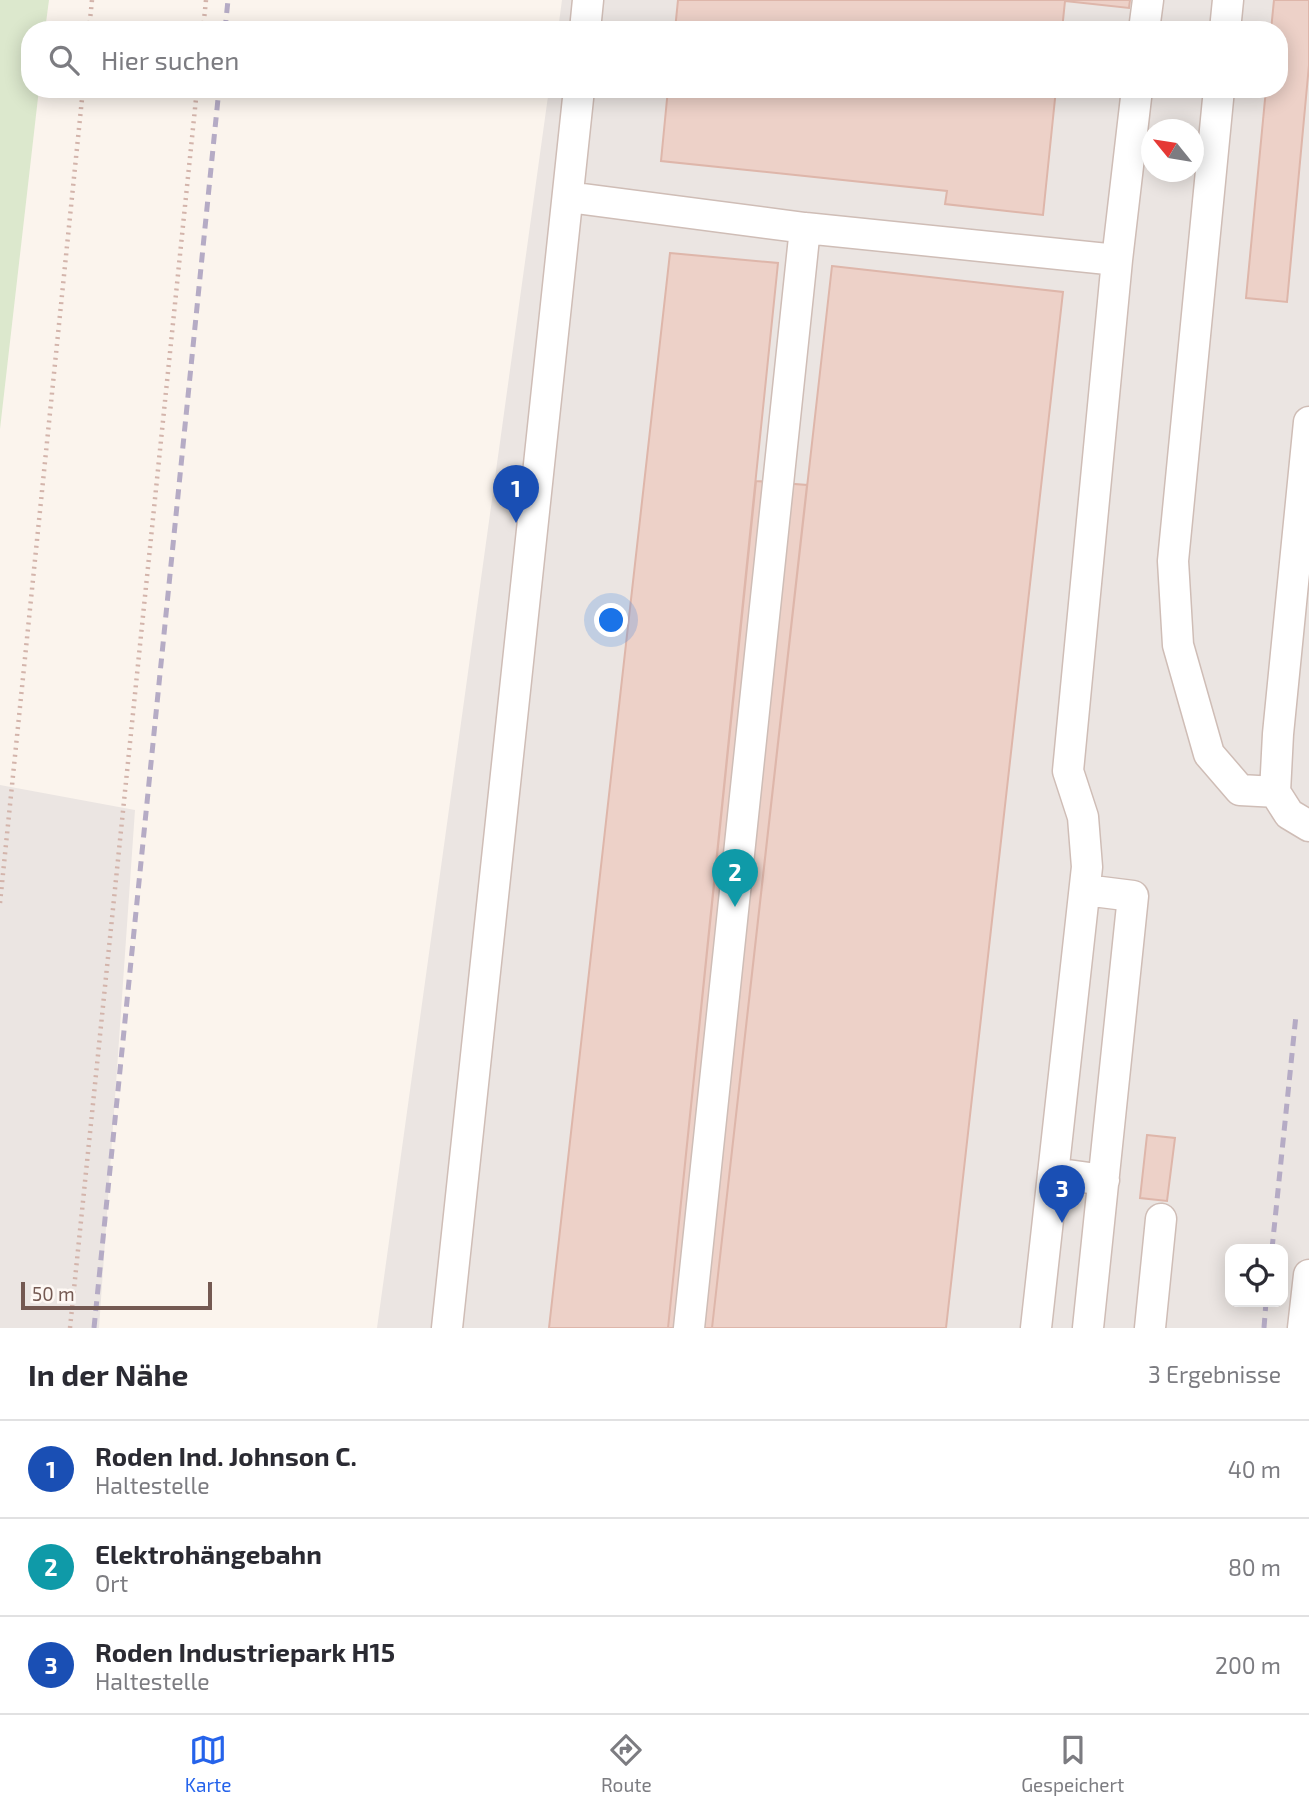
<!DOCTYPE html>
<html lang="de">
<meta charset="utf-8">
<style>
:root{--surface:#fff;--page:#f2f2f3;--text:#2b2b33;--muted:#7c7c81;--line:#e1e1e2;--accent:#2563eb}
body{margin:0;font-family:"Exo 2",sans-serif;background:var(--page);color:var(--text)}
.controls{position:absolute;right:21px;bottom:21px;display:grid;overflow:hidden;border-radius:14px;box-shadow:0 4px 18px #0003}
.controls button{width:63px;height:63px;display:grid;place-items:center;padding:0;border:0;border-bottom:2px solid var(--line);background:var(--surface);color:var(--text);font:35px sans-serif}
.compass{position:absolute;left:1141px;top:119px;width:63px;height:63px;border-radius:50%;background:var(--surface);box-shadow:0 4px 18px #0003;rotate:300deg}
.scale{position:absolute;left:21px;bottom:18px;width:191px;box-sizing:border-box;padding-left:7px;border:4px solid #745952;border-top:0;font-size:19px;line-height:24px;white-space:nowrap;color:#745952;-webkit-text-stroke:5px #fef8f4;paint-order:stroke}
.you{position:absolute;left:612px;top:621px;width:24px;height:24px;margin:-18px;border:5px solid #fff;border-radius:50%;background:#1a73e8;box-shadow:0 0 0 10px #1a73e833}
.badge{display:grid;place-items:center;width:46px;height:46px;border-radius:50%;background:var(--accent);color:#fff;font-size:23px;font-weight:700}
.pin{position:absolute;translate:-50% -58px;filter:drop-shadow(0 2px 4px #0008)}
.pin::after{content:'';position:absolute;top:37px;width:24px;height:21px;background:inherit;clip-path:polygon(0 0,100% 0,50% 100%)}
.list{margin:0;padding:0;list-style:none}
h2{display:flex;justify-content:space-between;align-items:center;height:91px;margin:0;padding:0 28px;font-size:30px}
h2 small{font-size:23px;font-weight:400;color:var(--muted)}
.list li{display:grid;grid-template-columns:46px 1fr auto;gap:21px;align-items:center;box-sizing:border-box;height:98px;padding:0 28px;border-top:2px solid var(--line)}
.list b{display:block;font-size:26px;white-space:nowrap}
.list p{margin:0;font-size:23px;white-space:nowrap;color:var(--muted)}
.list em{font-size:23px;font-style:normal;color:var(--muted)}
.icon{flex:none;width:38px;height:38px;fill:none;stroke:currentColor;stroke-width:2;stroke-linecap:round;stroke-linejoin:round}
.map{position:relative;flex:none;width:1309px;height:1328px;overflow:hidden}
.search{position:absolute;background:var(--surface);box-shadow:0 4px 18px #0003;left:21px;right:21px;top:21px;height:77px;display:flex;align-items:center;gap:18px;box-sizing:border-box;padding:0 24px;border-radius:28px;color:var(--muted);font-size:26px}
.sheet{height:385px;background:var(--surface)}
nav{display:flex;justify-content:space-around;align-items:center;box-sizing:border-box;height:98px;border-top:2px solid var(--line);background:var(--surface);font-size:19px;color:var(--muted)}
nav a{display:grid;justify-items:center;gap:4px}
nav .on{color:var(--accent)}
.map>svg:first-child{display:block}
.industrial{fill:#ebe5e2;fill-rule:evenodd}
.green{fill:#dce8cd}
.building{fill:#edd1c8;stroke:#deb6aa;stroke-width:2}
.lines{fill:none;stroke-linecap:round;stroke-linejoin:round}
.minor-casing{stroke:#cfbdb6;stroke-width:33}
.path{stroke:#d3b4ab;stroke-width:4.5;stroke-dasharray:2 5;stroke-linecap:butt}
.minor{stroke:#fff;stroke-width:30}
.rail{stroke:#b5abc5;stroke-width:5;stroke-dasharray:10 7;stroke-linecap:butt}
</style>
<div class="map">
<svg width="1309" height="1328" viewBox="0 0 1309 1328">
<rect width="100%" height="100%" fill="#fbf4ed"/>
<path class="industrial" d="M562 0H1309V1328H377L549 89H1279V30H558ZM1152 130H1194V172H1152ZM1230 1249H1283V1302H1230Z
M0 785 135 810 99 1328H0Z"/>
<path class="green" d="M0 0H49L45 30H30V89H39L0 429Z"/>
<path class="building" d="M678 0H1130L1129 8 1065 1 1062 30H675Z
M1274 0H1309V65L1287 302 1246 298 1266 89H1279V30H1271Z
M668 89H1056L1043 215 945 204 947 191 661 161Z
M670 253 778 263 668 1328H549Z
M832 266 1063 292 946 1328H712Z
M756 481 807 485 712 1328H668Z
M1147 1135 1175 1138 1167 1201 1140 1198Z"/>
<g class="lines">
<defs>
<path id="minor" d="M585 30 588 0
M1144 30 1148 0
M1225 30 1228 0
M1219 89 1173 561 1178 645 1209 754 1240 790 1275 792
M568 197 805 228 1117 260
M1309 422 1278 734 1275 792 1289 814 1309 826
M1085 890 1133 896 1088 1328
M1053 1173 1104 1180
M447 1328 579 89
M689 1328 805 228
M1036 1328 1087 867 1083 817 1068 771 1117 260 1137 89
M1150 1328 1161 1219
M1303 1328 1309 1275"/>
</defs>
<use href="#minor" class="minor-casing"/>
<path class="path" d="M89 30 92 0
M203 30 206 0
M0 903 83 89
M70 1328 197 89"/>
<use href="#minor" class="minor"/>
<path class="rail" d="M225 30 228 0
M1272 1249 1296 1015
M94 1328 219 89
M1264 1328 1266 1302"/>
</g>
</svg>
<div class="controls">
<button><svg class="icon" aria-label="locate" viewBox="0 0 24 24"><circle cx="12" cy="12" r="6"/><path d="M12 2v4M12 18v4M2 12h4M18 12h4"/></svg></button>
</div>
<svg class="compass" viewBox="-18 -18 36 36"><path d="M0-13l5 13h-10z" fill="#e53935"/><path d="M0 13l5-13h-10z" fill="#7c7c81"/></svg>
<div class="scale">50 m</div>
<div class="you"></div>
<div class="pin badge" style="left:516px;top:523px;background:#1a4fb4">1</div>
<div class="pin badge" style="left:735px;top:907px;background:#0f9aa8">2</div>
<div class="pin badge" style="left:1062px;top:1223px;background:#1a4fb4">3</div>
<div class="search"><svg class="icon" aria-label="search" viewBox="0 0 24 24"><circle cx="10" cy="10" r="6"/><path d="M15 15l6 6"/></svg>Hier suchen</div>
</div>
<section class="sheet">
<h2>In der Nähe<small>3 Ergebnisse</small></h2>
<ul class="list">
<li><span class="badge" style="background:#1a4fb4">1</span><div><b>Roden Ind. Johnson C.</b><p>Haltestelle</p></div><em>40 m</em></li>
<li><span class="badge" style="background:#0f9aa8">2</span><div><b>Elektrohängebahn</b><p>Ort</p></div><em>80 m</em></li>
<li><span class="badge" style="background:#1a4fb4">3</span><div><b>Roden Industriepark H15</b><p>Haltestelle</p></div><em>200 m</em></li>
</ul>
</section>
<nav>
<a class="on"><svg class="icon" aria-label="map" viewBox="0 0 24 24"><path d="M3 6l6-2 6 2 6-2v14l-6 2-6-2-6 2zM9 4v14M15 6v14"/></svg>Karte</a>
<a><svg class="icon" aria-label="directions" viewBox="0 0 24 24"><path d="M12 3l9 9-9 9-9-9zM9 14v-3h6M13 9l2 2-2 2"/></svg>Route</a>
<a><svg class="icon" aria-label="saved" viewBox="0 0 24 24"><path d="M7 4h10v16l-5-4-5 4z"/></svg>Gespeichert</a>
</nav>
